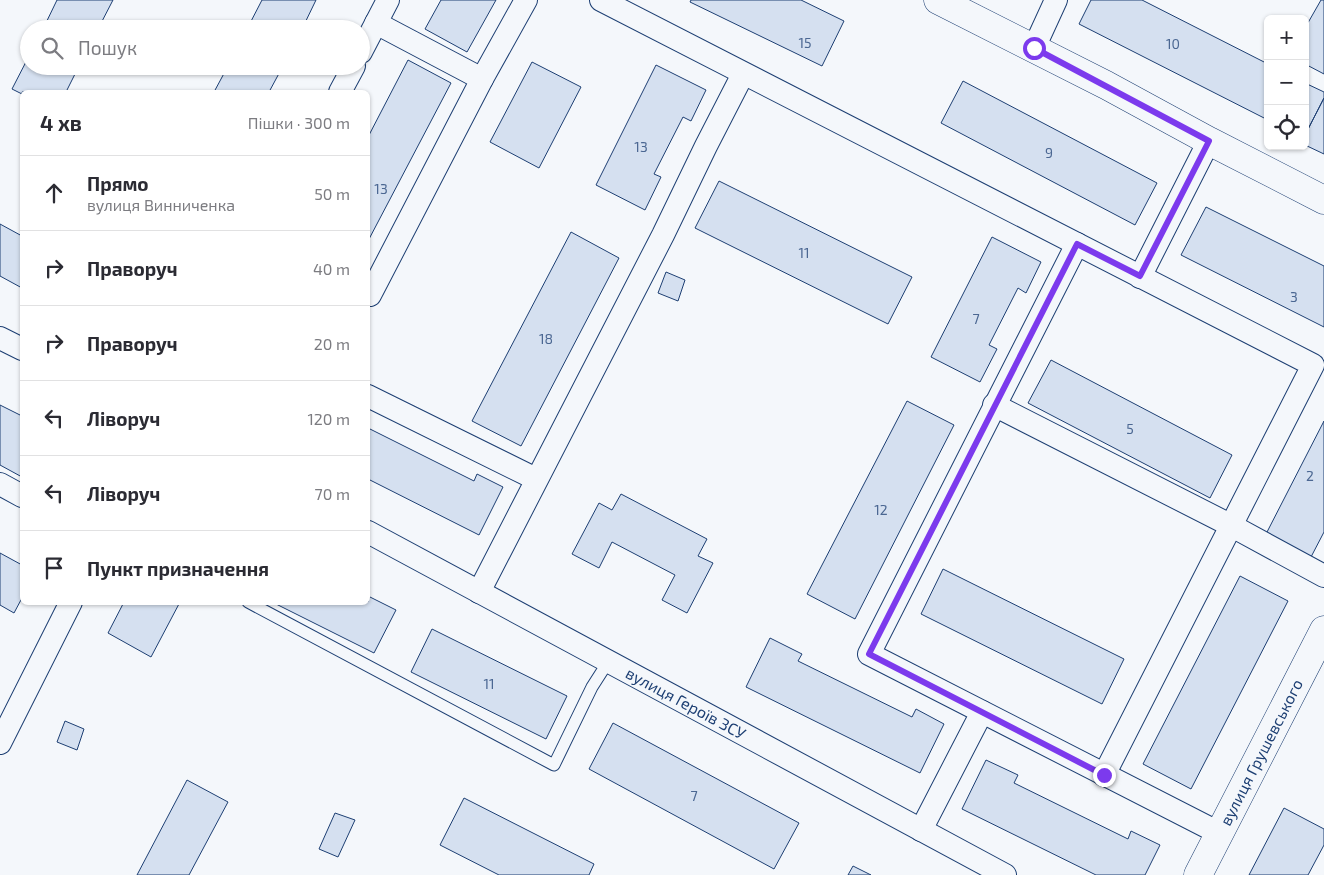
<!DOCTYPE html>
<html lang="uk">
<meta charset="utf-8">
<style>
:root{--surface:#fff;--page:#f2f2f3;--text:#2b2b33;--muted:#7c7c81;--line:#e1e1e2}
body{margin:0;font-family:"Exo 2",sans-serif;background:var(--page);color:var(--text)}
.controls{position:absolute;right:15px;top:15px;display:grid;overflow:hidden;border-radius:8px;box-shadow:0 1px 4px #0004}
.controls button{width:45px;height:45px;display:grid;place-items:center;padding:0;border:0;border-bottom:1px solid var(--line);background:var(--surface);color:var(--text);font:25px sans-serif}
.stop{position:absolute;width:15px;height:15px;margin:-11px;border:4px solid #7c3aed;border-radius:50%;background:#fff}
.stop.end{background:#7c3aed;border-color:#fff;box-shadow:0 1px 5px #0008}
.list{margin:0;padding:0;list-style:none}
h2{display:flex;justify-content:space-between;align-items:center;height:65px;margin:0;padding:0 20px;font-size:21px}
h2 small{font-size:16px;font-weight:400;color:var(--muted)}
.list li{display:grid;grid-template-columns:32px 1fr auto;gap:15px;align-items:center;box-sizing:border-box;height:75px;padding:0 20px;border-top:1px solid var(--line)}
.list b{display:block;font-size:19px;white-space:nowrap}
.list p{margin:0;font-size:16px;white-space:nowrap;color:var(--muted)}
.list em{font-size:16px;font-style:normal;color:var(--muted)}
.icon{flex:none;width:28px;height:28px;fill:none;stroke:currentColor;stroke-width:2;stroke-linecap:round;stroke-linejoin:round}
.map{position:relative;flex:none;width:1324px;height:875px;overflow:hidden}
.search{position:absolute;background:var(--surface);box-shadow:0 1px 4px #0004;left:20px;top:20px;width:350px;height:55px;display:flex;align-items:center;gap:12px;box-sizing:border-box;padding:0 18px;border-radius:28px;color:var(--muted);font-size:19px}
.panel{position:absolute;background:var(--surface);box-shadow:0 1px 4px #0004;left:20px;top:90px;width:350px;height:515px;border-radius:8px}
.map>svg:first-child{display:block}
.building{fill:#d5e0f0;stroke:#1d3f73}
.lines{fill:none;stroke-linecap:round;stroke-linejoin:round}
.lane-casing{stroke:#1d3f73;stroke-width:13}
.street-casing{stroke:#1d3f73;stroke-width:24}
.secondary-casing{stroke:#1d3f73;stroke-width:29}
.lane{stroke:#f4f7fb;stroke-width:11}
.street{stroke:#f4f7fb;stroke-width:22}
.secondary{stroke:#f4f7fb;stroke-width:28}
.route{stroke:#7c3aed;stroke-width:6}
.labels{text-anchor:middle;stroke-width:4;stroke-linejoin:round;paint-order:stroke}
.number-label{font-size:14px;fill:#4b6792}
.street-label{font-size:16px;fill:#1d3f73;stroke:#f4f7fb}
</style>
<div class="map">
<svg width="1324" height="875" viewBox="0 0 1324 875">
<rect width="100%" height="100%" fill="#f4f7fb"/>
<path class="building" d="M57 0H113L98 29H43Z
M262 0H316L302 29H247Z
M441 0H496L467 52 425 29Z
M691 0H801L844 21 822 66 690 2Z
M1091 0H1142L1268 64V120L1079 24Z
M1321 0H1324V74L1305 64V28Z
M29 56V66H79L66 92H22V94L12 89Z
M408 60 451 83 368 241V137Z
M532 62 581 87 539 168 490 142Z
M656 65 706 90 691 121 683 117 654 174 661 177 645 210 596 185Z
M228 66H283L269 92H214Z
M963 81 1157 183 1135 225 941 123Z
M1305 83 1324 92V98L1305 135Z
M1324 98V154L1305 145V135Z
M719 181 912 277 888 324 695 228Z
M1206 207 1324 266V327L1181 255Z
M0 224 22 236V288L0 276Z
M571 232 619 258 521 446 472 421Z
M992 237 1041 262 1026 293 1018 288 989 345 997 349 980 382 931 357Z
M666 272 685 280 678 301 658 293Z
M1051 360 1232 455 1210 498 1028 403Z
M907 401 954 425 855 619 807 594Z
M0 405 22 416V477L0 465Z
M1324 421V532L1311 557 1266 534Z
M368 428 474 481 477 474 503 487 479 535 368 479Z
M621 494 707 539 698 556 713 563 687 613 662 600 675 575 612 542 599 568 572 554 599 503 612 510Z
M0 553 22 565V598L14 613 0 605Z
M943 569 1124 659 1102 704 921 614Z
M1240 576 1288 601 1191 789 1143 764Z
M368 596 396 610 374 653 272 602H368Z
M124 602H180L151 657 108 633Z
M432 629 567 696 546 739 411 672Z
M770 638 802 654 798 661 912 717 916 709 944 724 920 773 746 687Z
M65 721 84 729 77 750 57 742Z
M613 723 799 823 774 869 589 769Z
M986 760 1018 775 1014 783 1128 839 1131 831 1160 845 1145 875H1096L962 809Z
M187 780 228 802 189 875H137Z
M464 798 594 864 589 875H499L440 845Z
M1284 808 1324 829V845L1308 875H1249Z
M335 813 355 820 338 857 319 849Z
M853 866 871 875H848Z"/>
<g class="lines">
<defs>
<path id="lane" d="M248 602 554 765 592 687 608 662"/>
<g id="street">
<path d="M601 0 1313 365 1104 775"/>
<path d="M376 23 482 79 526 0"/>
<path d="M1034 48 1056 0"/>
<path d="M361 52 388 0"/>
<path d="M340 92 354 66"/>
<path d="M1077 244 869 654 1219 833"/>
<path d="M1140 277 1209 141"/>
<path d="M370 295 482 79"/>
<path d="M0 338 22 349"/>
<path d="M368 396 536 479"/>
<path d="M994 405 1232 526 1324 576"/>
<path d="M0 484 22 496"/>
<path id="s1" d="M368 532 1005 875"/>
<path d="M479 592 663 235 706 146 743 74"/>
<path d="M0 743 71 602"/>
<path d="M921 830 982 712"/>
</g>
<g id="secondary">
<path d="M938 0 1106 85 1209 141 1324 200"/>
<path id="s2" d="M1198 875 1324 630"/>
</g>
</defs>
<use href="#lane" class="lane-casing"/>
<use href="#street" class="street-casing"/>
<use href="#secondary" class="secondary-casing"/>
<use href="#lane" class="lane"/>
<use href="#street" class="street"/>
<use href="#secondary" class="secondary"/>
</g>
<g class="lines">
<path class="route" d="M1034 48 1209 141 1140 276 1077 244 869 654 1104 775"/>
</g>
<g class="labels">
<g class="number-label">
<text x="805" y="48">15</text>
<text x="1173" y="49">10</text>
<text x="641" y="152">13</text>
<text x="1049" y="158">9</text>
<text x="381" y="194">13</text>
<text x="804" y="258">11</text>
<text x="1294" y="302">3</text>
<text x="976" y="324">7</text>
<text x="546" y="344">18</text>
<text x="1130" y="434">5</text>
<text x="1310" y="481">2</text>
<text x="881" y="515">12</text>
<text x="489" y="689">11</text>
<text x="694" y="801">7</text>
</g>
<g class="street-label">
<text dy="6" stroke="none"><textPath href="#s1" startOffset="361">вулиця Героїв ЗСУ</textPath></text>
<text dy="6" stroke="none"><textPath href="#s2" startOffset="138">вулиця Грушевського</textPath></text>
</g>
</g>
</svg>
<div class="controls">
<button>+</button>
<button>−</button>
<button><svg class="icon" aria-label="locate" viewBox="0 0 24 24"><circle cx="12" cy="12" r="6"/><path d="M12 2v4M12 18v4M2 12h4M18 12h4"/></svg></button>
</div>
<div class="stop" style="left:1034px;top:48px"></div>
<div class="stop end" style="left:1104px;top:775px"></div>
<div class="search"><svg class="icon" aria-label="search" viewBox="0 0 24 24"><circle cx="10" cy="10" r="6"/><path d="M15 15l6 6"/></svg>Пошук</div>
<section class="panel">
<h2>4 хв<small>Пішки · 300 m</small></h2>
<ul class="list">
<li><svg class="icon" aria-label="ahead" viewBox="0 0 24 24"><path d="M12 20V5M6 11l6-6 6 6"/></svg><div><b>Прямо</b><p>вулиця Винниченка</p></div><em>50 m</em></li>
<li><svg class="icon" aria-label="right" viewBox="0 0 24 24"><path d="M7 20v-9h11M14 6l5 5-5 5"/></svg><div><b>Праворуч</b></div><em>40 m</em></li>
<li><svg class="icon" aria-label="right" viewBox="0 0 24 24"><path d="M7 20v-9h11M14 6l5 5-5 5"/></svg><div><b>Праворуч</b></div><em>20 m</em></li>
<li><svg class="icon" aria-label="left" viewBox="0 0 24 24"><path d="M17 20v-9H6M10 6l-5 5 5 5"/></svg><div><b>Ліворуч</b></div><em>120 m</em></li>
<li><svg class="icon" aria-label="left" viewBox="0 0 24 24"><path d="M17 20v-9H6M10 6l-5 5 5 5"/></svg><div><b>Ліворуч</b></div><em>70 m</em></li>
<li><svg class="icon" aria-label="arrive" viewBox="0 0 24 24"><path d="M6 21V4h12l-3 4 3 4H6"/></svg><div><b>Пункт призначення</b></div></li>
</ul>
</section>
</div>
